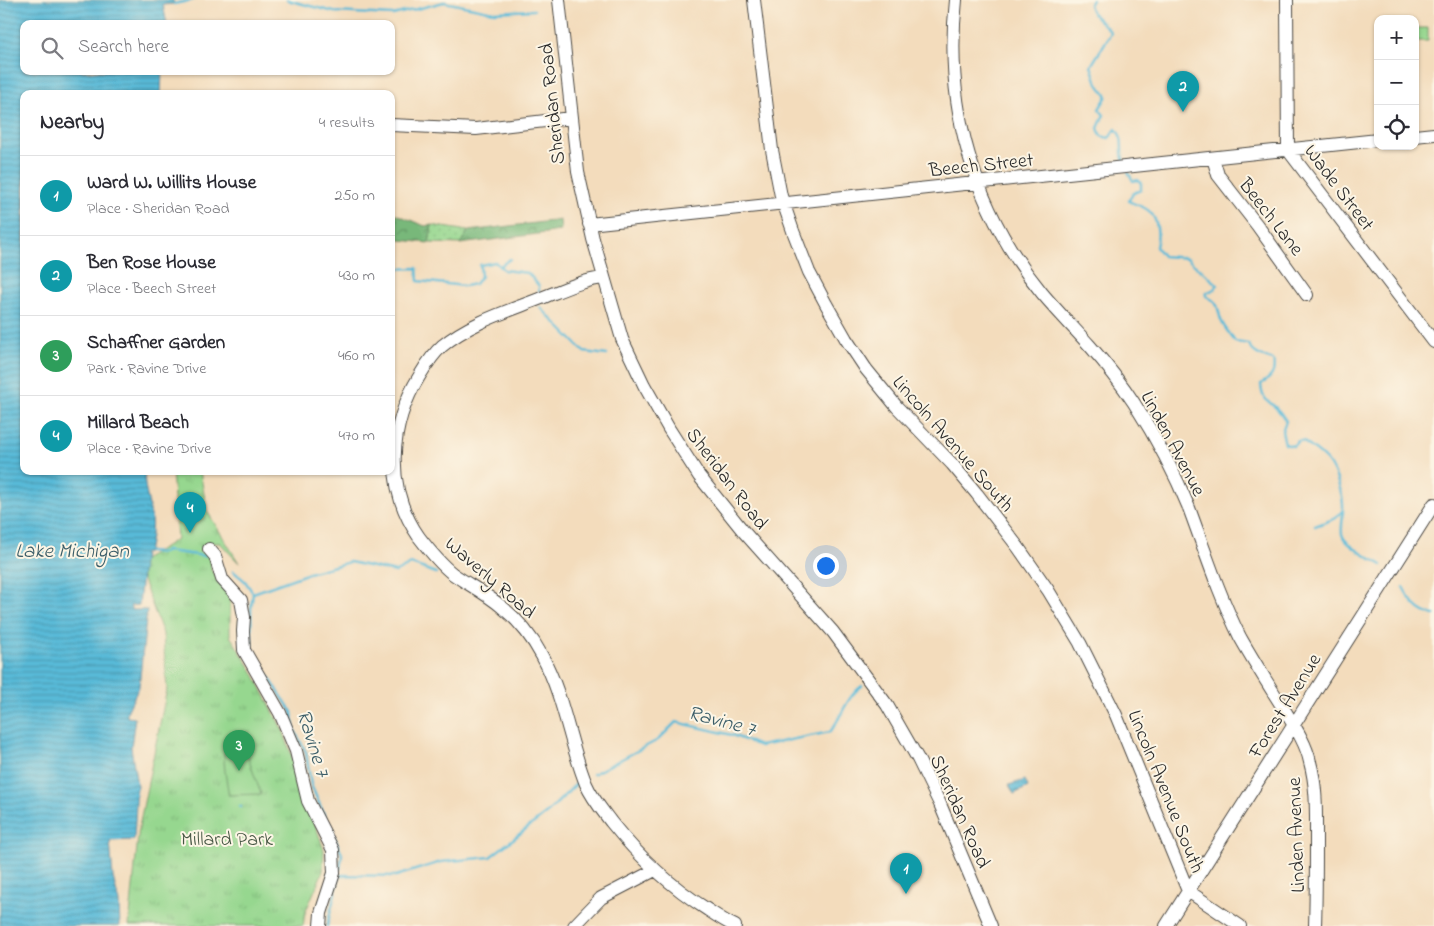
<!DOCTYPE html>
<meta charset="utf-8">
<style>
:root{--surface:#fff;--page:#f2f2f3;--text:#2b2b33;--muted:#7c7c81;--line:#e1e1e2;--accent:#b45309}
body{margin:0;font-family:"Indie Flower",sans-serif;background:var(--page);color:var(--text)}
.controls{position:absolute;right:15px;top:15px;display:grid;overflow:hidden;border-radius:10px;box-shadow:0 1px 4px #0004}
.controls button{width:45px;height:45px;display:grid;place-items:center;padding:0;border:0;border-bottom:1px solid var(--line);background:var(--surface);color:var(--text);font:25px sans-serif}
.you{position:absolute;left:825px;top:565px;width:18px;height:18px;margin:-12px;border:4px solid #fff;border-radius:50%;background:#1a73e8;box-shadow:0 0 0 8px #1a73e833}
.badge{display:grid;place-items:center;width:32px;height:32px;border-radius:50%;background:var(--accent);color:#fff;font-size:16px;font-weight:700}
.pin{position:absolute;translate:-50% -41px;filter:drop-shadow(0 1px 2px #0008)}
.pin::after{content:'';position:absolute;top:26px;width:18px;height:15px;background:inherit;clip-path:polygon(0 0,100% 0,50% 100%)}
.list{margin:0;padding:0;list-style:none}
h2{display:flex;justify-content:space-between;align-items:center;height:65px;margin:0;padding:0 20px;font-size:21px}
h2 small{font-size:16px;font-weight:400;color:var(--muted)}
.list li{display:grid;grid-template-columns:32px 1fr auto;gap:15px;align-items:center;box-sizing:border-box;height:80px;padding:0 20px;border-top:1px solid var(--line)}
.list b{display:block;font-size:19px;white-space:nowrap}
.list p{margin:0;font-size:16px;white-space:nowrap;color:var(--muted)}
.list em{font-size:16px;font-style:normal;color:var(--muted)}
.icon{flex:none;width:28px;height:28px;fill:none;stroke:currentColor;stroke-width:2;stroke-linecap:round;stroke-linejoin:round}
.map{position:relative;flex:none;width:1434px;height:926px;overflow:hidden}
.search{position:absolute;background:var(--surface);box-shadow:0 1px 4px #0004;left:20px;top:20px;width:375px;height:55px;display:flex;align-items:center;gap:12px;box-sizing:border-box;padding:0 18px;border-radius:10px;color:var(--muted);font-size:19px}
.panel{position:absolute;background:var(--surface);box-shadow:0 1px 4px #0004;left:20px;top:90px;width:375px;height:385px;border-radius:10px}
.map>svg:first-child{display:block}
.grass{fill:url(#grass-dots);stroke:#60815d}
.forest{fill:url(#forest-crowns);stroke:#527252}
.park{fill:url(#park-tufts);stroke:#60815d}
.garden{fill:#96d78f;stroke:#60815d}
.water{fill:url(#water-rules);stroke:#427282}
.lines{fill:none;stroke-linecap:round;stroke-linejoin:round}
.stream{stroke:#59bad8;stroke-width:2.5}
.minor-casing{stroke:#494641;stroke-width:14}
.minor{stroke:#fff;stroke-width:12}
.labels{text-anchor:middle;stroke-width:4;stroke-linejoin:round;paint-order:stroke}
.street-label{font-size:20px;fill:#2b2b2b;stroke:#fcf5e5}
.park-label{font-size:20px;fill:#465644;stroke:#fcf5e5}
.water-label{font-size:21px;font-style:italic;fill:#3b5d68;stroke:#fcf5e5}
</style>
<div class="map">
<svg width="1434" height="926" viewBox="0 0 1434 926">
<defs>
<pattern id="grass-dots" width="8" height="8" patternUnits="userSpaceOnUse" patternTransform="scale(1.25)"><rect width="8" height="8" fill="#96d78f"/><path d="M2 2h.1M6 6h.1" fill="none" stroke="#81b97c" stroke-width="1.8" stroke-linecap="round"/></pattern>
<pattern id="forest-crowns" width="20" height="18" patternUnits="userSpaceOnUse" patternTransform="scale(1.25)"><rect width="20" height="18" fill="#78b87a"/><path d="M2 6a3 3 0 1 1 6 0M12 15a3 3 0 1 1 6 0" fill="none" stroke="#639664"/></pattern>
<pattern id="park-tufts" width="24" height="20" patternUnits="userSpaceOnUse" patternTransform="scale(1.25)"><rect width="24" height="20" fill="#96d78f"/><path d="M3 7l-1-3M5 7V3M7 7l1-3M15 17l-1-3M17 17v-4M19 17l1-3" fill="none" stroke="#81b97c"/></pattern>
<pattern id="water-rules" width="6" height="5" patternUnits="userSpaceOnUse" patternTransform="scale(1.25)"><rect width="6" height="5" fill="#59bad8"/><path d="M0 2.5h6" fill="none" stroke="#4a97af"/></pattern>
</defs>
<rect width="100%" height="100%" fill="#fcf5e5"/>
<filter id="ink" filterUnits="userSpaceOnUse"><feTurbulence type="fractalNoise" baseFrequency=".02" numOctaves="2"/><feDisplacementMap in="SourceGraphic" scale="10" xChannelSelector="R" yChannelSelector="G"/><feConvolveMatrix kernelMatrix="1 2 1 2 8 2 1 2 1" color-interpolation-filters="sRGB"/></filter>
<filter id="wash" filterUnits="userSpaceOnUse"><feTurbulence type="fractalNoise" baseFrequency=".0096" numOctaves="4" result="noise"/><feDisplacementMap in="SourceGraphic" scale="20" xChannelSelector="R" yChannelSelector="G"/><feGaussianBlur stdDeviation="1.12" result="paint"/><feColorMatrix in="noise" values="0 0 0 0 0 0 0 0 0 0 0 0 0 0 0 0 0 1.4 0 .05"/><feComposite in="paint" operator="in"/></filter>
<g filter="url(#wash)">
<rect width="100%" height="100%" fill="#f3dcbc"/>
<path class="grass" d="M432 225 468 231 460 244 429 243Z"/>
<path class="forest" d="M391 212 425 226 432 225 429 243 391 239Z
M560 220 561 231 460 244 468 231Z"/>
<path class="park" d="M172 471H200L207 511 239 563 220 543H211V570L225 587 230 597V636L252 670 284 733 324 850 323 871 305 913 303 926H129L139 827 167 689 163 634 137 564 177 539Z"/>
<path class="garden" d="M1415 28H1428V41H1415Z
M233 742 240 743 246 752 261 794 229 795C227 784 221 756 226 746 228 743 230 743 233 742Z"/>
<path class="water" d="M0 0H173L174 4 163 5 167 24H24V71H162L161 94H24V471H145C143 485 148 497 150 510 153 524 151 539 148 553H144L139 605 130 606 132 610H147L139 687 127 712V717L135 718 131 747 137 785 134 840 110 841 113 877 119 902 120 926H0Z
M1025 780 1028 787 1014 794 1009 785Z"/>
<g class="lines">
<path class="stream" d="M287 0 334 12 393 15 444 2 494 12 534 10
M1092 0 1089 5C1093 20 1104 21 1111 33L1091 66 1097 83 1107 96 1099 109 1104 115 1098 128 1101 136 1109 138 1116 129C1126 141 1119 150 1124 162
M174 4 193 0
M1128 172 1133 181 1138 180 1141 183V190C1135 192 1130 194 1129 201 1136 205 1146 207 1150 212 1158 220 1159 236 1156 247L1163 256 1187 258C1196 268 1208 274 1217 285L1215 289 1206 293V296C1220 303 1217 308 1221 320 1224 328 1231 335 1235 342L1249 344C1252 354 1263 357 1273 360 1276 373 1271 378 1261 384 1262 402 1268 399 1278 410 1281 413 1283 417 1286 421L1282 431 1285 444 1293 446 1298 441H1303C1310 447 1321 454 1327 461 1336 472 1344 497 1343 510L1336 518 1315 526
M500 266 510 259
M391 269 417 268 418 281 465 286 475 284 481 276 480 265 495 262 504 270 528 273 539 286V291
M540 307 584 352 607 355
M1343 510C1343 518 1341 527 1342 534 1344 545 1372 559 1382 565
M149 552 162 553 167 551 205 556
M233 571 245 581 253 593 251 609 252 652 292 712 294 729 306 752 311 785 342 854 340 869
M1403 587C1410 600 1418 613 1434 615
M253 593 312 572 350 562 396 572 411 564 436 573
M593 774 658 740 676 722 732 735 760 746 830 732C842 717 846 697 862 686
M240 806 241 807
M339 875 396 876 441 862 490 857 548 812 580 780
M327 926 339 877"/>
</g>
</g>
<g filter="url(#ink)">
<g class="lines">
<defs>
<path id="minor" d="M559 0 578 172 593 239 622 339 644 385 669 429 699 476 744 532 833 632 887 705 918 759 940 804 991 926
M754 0 772 150 781 196 793 231 809 272 826 304 846 339 866 369 897 407 952 464 977 494 1018 547 1048 590 1080 643 1116 715 1188 891 1240 926
M956 0C944 107 974 210 1042 293 1057 311 1074 328 1090 346 1106 364 1121 383 1134 403 1155 436 1174 471 1189 508 1205 551 1219 595 1240 637 1254 662 1270 687 1285 711 1295 727 1306 743 1310 762 1317 787 1316 813 1316 839 1316 868 1316 897 1315 926
M1287 0 1288 150 1434 342
M391 125 476 129 571 118
M1415 136 1434 134
M1213 158 1218 175 1257 225 1307 295
M589 224 1378 140
M604 278C582 280 560 291 539 299 506 312 470 323 442 346 433 354 426 365 420 375 389 425 384 487 419 537 429 550 440 564 453 574 469 585 487 594 502 607 518 620 532 637 542 656 564 696 569 742 586 784 592 798 602 810 611 822 639 857 670 886 708 910 717 916 726 922 735 926
M209 549 215 556 222 579 241 600 244 617 243 631 244 650 280 713 296 751 308 801 333 850 334 873 321 913 320 926
M574 926 601 898 655 870
M1166 926 1434 504"/>
</defs>
<use href="#minor" class="minor-casing"/>
<use href="#minor" class="minor"/>
</g>
</g>
<g class="labels">
<g class="street-label">
<text transform="translate(551 104) rotate(-96)" y="7">Sheridan Road</text>
<text transform="translate(981 164) rotate(-6)" y="7">Beech Street</text>
<text transform="translate(1340 187) rotate(53)" y="7">Wade Street</text>
<text transform="translate(1272 216) rotate(52)" y="7">Beech Lane</text>
<text transform="translate(954 443) rotate(49)" y="7">Lincoln Avenue South</text>
<text transform="translate(1174 443) rotate(62)" y="7">Linden Avenue</text>
<text transform="translate(728 478) rotate(53)" y="7">Sheridan Road</text>
<text transform="translate(491 577) rotate(41)" y="7">Waverly Road</text>
<text transform="translate(1284 705) rotate(-58)" y="7">Forest Avenue</text>
<text transform="translate(1167 791) rotate(68)" y="7">Lincoln Avenue South</text>
<text transform="translate(961 811) rotate(66)" y="7">Sheridan Road</text>
<text transform="translate(1295 835) rotate(-92)" y="7">Linden Avenue</text>
</g>
<g class="park-label">
<text x="227" y="845">Millard Park</text>
</g>
<g class="water-label">
<text x="72" y="557">Lake Michigan</text>
<text transform="translate(722 720) rotate(15)" y="7">Ravine 7</text>
<text transform="translate(314 743) rotate(73)" y="7">Ravine 7</text>
</g>
</g>
</svg>
<div class="controls">
<button>+</button>
<button>−</button>
<button><svg class="icon" aria-label="locate" viewBox="0 0 24 24"><circle cx="12" cy="12" r="6"/><path d="M12 2v4M12 18v4M2 12h4M18 12h4"/></svg></button>
</div>
<div class="you"></div>
<div class="pin badge" style="left:906px;top:894px;background:#0f9aa8">1</div>
<div class="pin badge" style="left:1183px;top:112px;background:#0f9aa8">2</div>
<div class="pin badge" style="left:239px;top:771px;background:#2e9e5b">3</div>
<div class="pin badge" style="left:190px;top:533px;background:#0f9aa8">4</div>
<div class="search"><svg class="icon" aria-label="search" viewBox="0 0 24 24"><circle cx="10" cy="10" r="6"/><path d="M15 15l6 6"/></svg>Search here</div>
<section class="panel">
<h2>Nearby<small>4 results</small></h2>
<ul class="list">
<li><span class="badge" style="background:#0f9aa8">1</span><div><b>Ward W. Willits House</b><p>Place · Sheridan Road</p></div><em>250 m</em></li>
<li><span class="badge" style="background:#0f9aa8">2</span><div><b>Ben Rose House</b><p>Place · Beech Street</p></div><em>430 m</em></li>
<li><span class="badge" style="background:#2e9e5b">3</span><div><b>Schaffner Garden</b><p>Park · Ravine Drive</p></div><em>460 m</em></li>
<li><span class="badge" style="background:#0f9aa8">4</span><div><b>Millard Beach</b><p>Place · Ravine Drive</p></div><em>470 m</em></li>
</ul>
</section>
</div>
